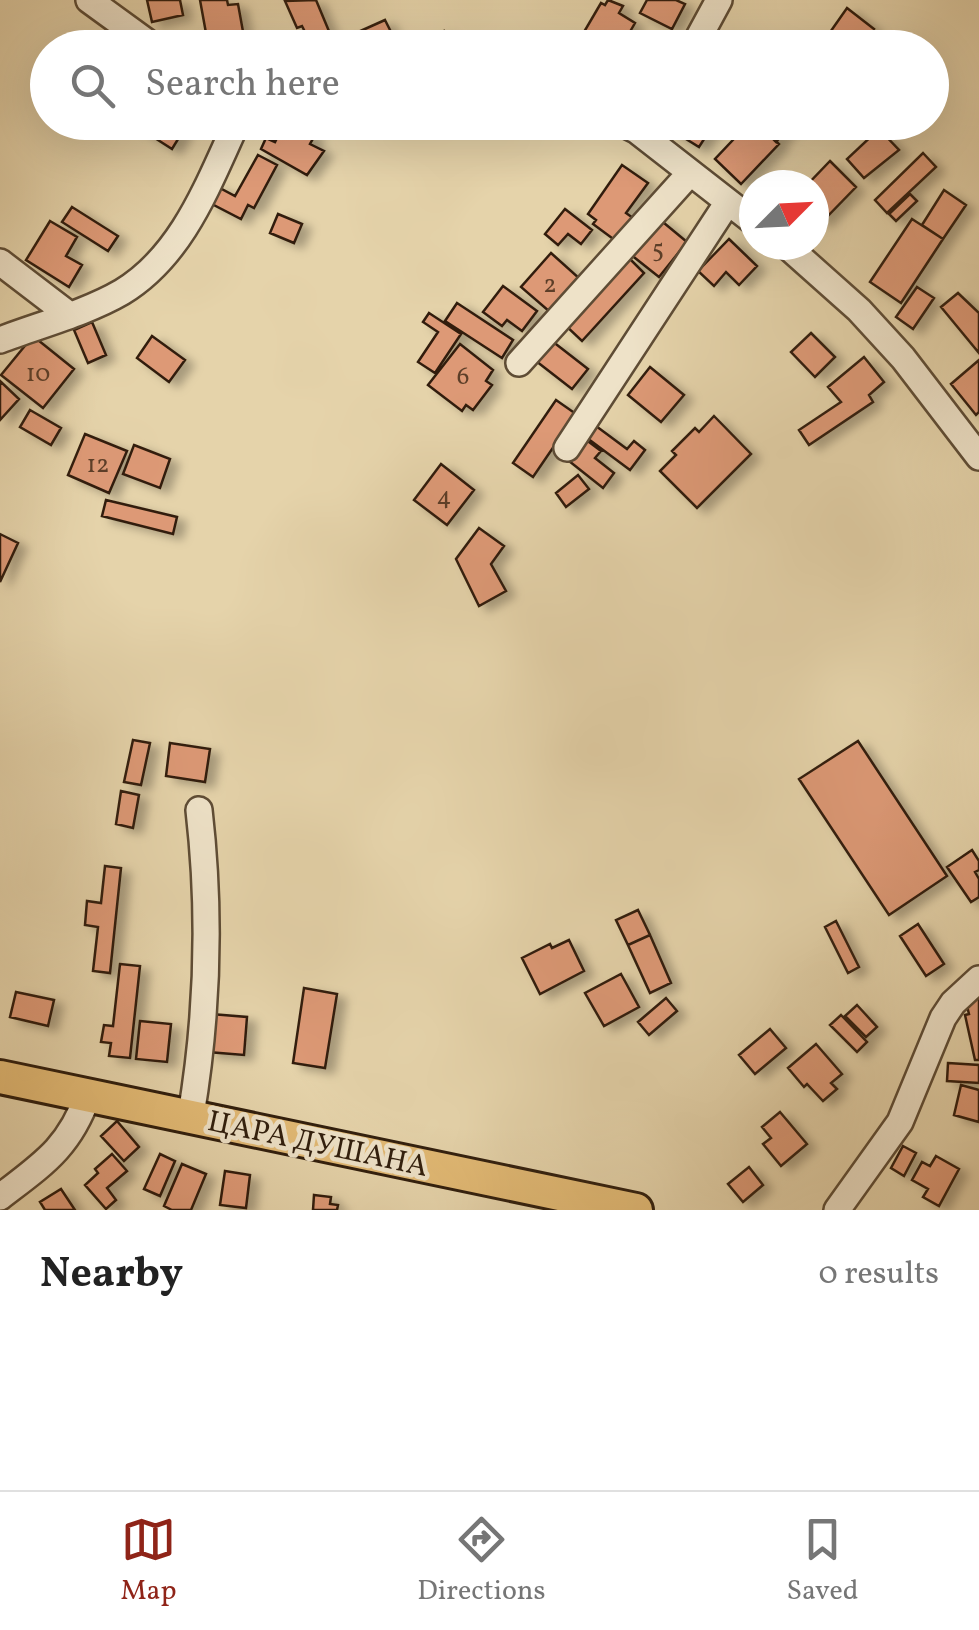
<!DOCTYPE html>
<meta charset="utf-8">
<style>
:root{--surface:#fff;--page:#f6f6f6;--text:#222;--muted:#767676;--line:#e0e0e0;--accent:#8f2418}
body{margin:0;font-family:Vollkorn,serif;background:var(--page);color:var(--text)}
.compass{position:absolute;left:739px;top:170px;width:90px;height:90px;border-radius:50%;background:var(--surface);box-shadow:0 10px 40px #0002;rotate:66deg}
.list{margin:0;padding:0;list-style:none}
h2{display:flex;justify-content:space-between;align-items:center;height:130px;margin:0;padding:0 40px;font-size:42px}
h2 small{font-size:32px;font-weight:400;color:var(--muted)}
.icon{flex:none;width:55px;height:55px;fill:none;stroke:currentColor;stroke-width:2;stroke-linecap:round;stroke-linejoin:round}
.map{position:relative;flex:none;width:979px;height:1210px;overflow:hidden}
.search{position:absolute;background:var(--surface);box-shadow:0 10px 40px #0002;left:30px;right:30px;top:30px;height:110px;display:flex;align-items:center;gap:25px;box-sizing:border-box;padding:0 35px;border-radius:55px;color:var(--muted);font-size:38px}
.sheet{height:280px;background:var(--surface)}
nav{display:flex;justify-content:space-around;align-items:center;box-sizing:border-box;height:140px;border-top:2px solid var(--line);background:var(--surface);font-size:28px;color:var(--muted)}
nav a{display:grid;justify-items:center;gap:5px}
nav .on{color:var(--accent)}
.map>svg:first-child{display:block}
.building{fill:#dd9976;stroke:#311f0e;stroke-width:2.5;filter:url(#shadow)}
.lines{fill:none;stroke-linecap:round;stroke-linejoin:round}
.minor-casing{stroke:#5e4c35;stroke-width:30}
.major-casing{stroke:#311f0e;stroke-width:38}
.minor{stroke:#eee2c8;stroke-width:25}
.major{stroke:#e2ba75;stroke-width:32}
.labels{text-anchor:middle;stroke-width:9;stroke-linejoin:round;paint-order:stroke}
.number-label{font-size:25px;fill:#5c3e28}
.street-label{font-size:30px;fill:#311f0e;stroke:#eee2c8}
</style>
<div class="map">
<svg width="979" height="1210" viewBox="0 0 979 1210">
<defs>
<filter id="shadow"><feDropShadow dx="9" dy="5" stdDeviation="5" flood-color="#0004"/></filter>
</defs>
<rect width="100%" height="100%" fill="#e5d3aa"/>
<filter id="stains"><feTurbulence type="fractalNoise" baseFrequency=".002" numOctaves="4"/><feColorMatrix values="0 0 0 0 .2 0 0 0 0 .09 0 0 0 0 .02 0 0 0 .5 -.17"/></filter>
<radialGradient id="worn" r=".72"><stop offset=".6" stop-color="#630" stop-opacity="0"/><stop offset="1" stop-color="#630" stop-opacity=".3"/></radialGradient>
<path class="building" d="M147 0H180L183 15 152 22Z
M200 0H227L228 5 238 4 244 37 208 44Z
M316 0 336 48H312L310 43 304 45 300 36 306 34 302 26 297 28 285 1Z
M608 0 623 6 619 13 635 23 631 30 645 38 640 48H598L581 37 601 3 605 5Z
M647 0H676L685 4 672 29 640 13Z
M847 8 874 29 860 48H819Z
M385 20 395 40 378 48H340L338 41Z
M444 31 453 48H420L419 45Z
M130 122H179L176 127 183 131 172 149Z
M285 122 315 135 310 144 324 151 307 175 261 149 266 138 275 142Z
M674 122H715L699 147 670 129Z
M750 122H756L779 144 741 184 715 159Z
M756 122H794L776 142Z
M879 129 899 150 864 178 847 159Z
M923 153 936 167 887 213 875 200Z
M258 155 277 165 254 208 248 205 241 219 208 202 216 186 235 196Z
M830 161 856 187 822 222 814 214V185H807Z
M622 165 648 183 626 213 633 218 616 241 593 224 596 220 588 214Z
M944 190 966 205 943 239 922 225Z
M910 194 917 201 896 221 889 214Z
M72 207 118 236 108 251 62 222Z
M565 209 592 230 581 244 568 234 558 245 545 234Z
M278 214 302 224 294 243 270 233Z
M658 218 687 242 659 277 630 254Z
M912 219 943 239 901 303 870 282Z
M50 221 77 237 66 256 82 265 69 287 26 260Z
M729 239 757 266 739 285 726 272 714 286 698 271Z
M551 253 580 279 550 312 521 287Z
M627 256 644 273 582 341 565 325Z
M503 286 537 311 522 331 507 320 502 326 483 312Z
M917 287 934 298 913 329 896 317Z
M958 293 979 313V353L941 307Z
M457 303 513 340 502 358 445 321Z
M429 313 461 334 435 373 418 362 438 332 423 322Z
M92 322 106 355 88 363 74 330Z
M811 333 835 357 815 377 791 352Z
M33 336 74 369 43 408 1 375Z
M152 336 185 360 169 382 137 358Z
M552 341 588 369 572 389 536 361Z
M460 344 493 370 486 381 492 385 473 410 466 405 462 411 428 385Z
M864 357 884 382 869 395 873 402 809 445 799 430 841 402 828 387Z
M979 360V412L976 415 951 384Z
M650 367 684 395 661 422 628 395Z
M0 381 19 399 0 420Z
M556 400 576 414 533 477 513 463Z
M30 410 61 428 51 445 20 427Z
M714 416 751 454 697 508 660 471 676 455 672 451 695 428 699 432Z
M596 426 627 449 634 441 645 450 630 470 587 438Z
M85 434 127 451 109 493 68 475Z
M585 439 601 451 595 458 614 473 603 488 569 461Z
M134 445 170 459 160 488 123 474Z
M441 464 474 490 447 525 414 500Z
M578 475 589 489 566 507 556 493Z
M106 500 177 517 173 534 102 516Z
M479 528 504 546 491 564 506 591 479 606 456 559Z
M0 534 18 543 0 582Z
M133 740 150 743 141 785 124 782Z
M858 741 947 876 889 915 799 779Z
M170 743 210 749 205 782 166 776Z
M121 791 139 795 133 828 116 824Z
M972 850 979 861V870L975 872 979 879V897L971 902 947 867Z
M105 866 121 868 110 973 93 971 98 927 85 925 87 901 101 903Z
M638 910 650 935 628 945 616 920Z
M836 921 859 967 848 973 825 927Z
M918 924 944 964 926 976 900 936Z
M650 935 671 983 650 993 628 945Z
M569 940 584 971 540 994 522 958 550 944 552 948Z
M120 964 140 966 130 1058 109 1056 111 1043 101 1042 104 1025 113 1026Z
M621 974 639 1007 604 1026 585 993Z
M304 988 337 994 325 1068 293 1063Z
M979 990V1060H975L965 1015 969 1014 964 994Z
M16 992 54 1000 48 1026 10 1017Z
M666 998 677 1011 649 1035 638 1022Z
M857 1005 877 1027 866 1037 845 1016Z
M211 1014 247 1017 244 1055 208 1052Z
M841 1015 867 1042 857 1052 830 1025Z
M140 1021 171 1024 167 1062 136 1059Z
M770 1029 786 1048 755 1074 739 1055Z
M816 1044 842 1074 831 1083 837 1089 823 1101 807 1084 804 1087 788 1068Z
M948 1063 979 1065V1083L947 1081Z
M961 1085 979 1090V1122L954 1115Z
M780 1112 807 1144 781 1166 763 1144 771 1138 762 1127Z
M117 1121 139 1147 124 1161 101 1136Z
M903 1146 916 1153 904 1176 891 1168Z
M112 1154 127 1171 107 1188 116 1200 106 1209 85 1185 98 1173 95 1169Z
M160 1154 175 1161 160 1196 144 1189Z
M936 1156 959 1169 939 1206 923 1197 928 1189 912 1180 922 1162 930 1166Z
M182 1164 206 1174 191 1210H172L164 1206Z
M749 1167 763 1185 743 1202 728 1184Z
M225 1171 250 1175 246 1208 220 1205Z
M61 1189 75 1210H45L40 1202Z
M314 1195 331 1197 330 1204 338 1205 337 1210H313Z"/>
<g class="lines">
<defs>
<path id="minor" d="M89 0 155 48
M693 48 719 0
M620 122 636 130 754 222
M786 245 859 310 903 358 979 457
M0 262 68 314
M0 340C39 325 86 313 122 292 183 255 208 184 237 122
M519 363 690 173
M567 448 728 202
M191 1115C208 1013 211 914 199 810
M0 1197C43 1164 69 1148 88 1095
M837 1210 900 1122 943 1018 953 1003 979 979"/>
<path id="major" d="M0 1077 636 1210"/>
</defs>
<use href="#minor" class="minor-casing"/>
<use href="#major" class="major-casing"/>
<use href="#minor" class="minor"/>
<use href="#major" class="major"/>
</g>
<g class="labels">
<g class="number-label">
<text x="658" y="257">5</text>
<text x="550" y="292">2</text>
<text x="38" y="381">10</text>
<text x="463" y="384">6</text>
<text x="98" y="472">12</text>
<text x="444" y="504">4</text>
</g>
<g class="street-label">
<text transform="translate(318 1143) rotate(12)" y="10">ЦАРА ДУШАНА</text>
</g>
</g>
<rect width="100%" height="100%" filter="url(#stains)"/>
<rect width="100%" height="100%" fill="url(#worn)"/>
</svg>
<svg class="compass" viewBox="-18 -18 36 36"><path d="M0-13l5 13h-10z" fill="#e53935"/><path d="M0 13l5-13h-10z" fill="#767676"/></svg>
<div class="search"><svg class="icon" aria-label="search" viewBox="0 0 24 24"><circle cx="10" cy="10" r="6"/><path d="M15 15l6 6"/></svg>Search here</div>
</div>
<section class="sheet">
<h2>Nearby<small>0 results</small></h2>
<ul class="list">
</ul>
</section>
<nav>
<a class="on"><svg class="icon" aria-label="map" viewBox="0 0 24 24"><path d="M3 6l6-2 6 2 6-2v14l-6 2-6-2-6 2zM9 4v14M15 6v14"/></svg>Map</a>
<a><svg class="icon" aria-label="directions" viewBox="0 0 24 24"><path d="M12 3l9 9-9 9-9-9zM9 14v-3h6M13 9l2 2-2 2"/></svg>Directions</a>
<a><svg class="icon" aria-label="saved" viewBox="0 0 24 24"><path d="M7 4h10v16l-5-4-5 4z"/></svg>Saved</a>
</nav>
